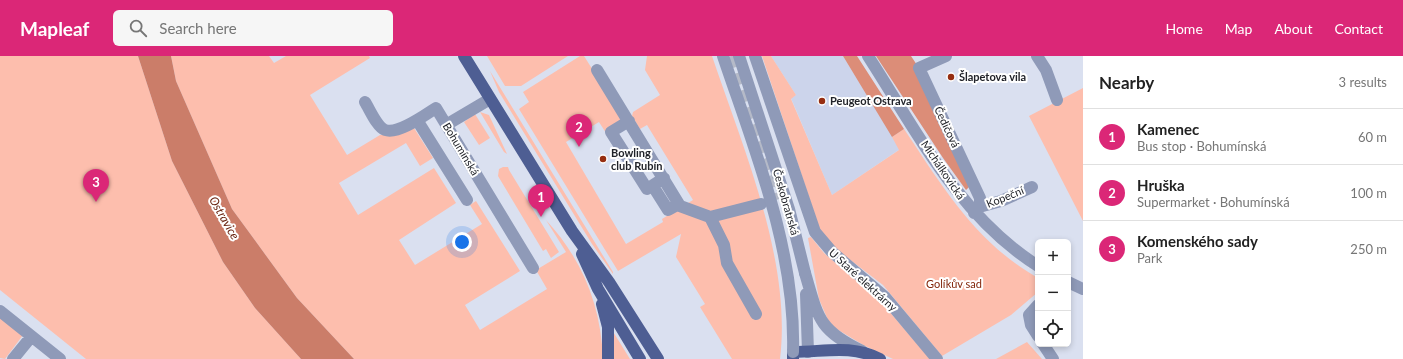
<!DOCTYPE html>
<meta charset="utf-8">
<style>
:root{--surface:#fff;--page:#f6f6f6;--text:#222;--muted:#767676;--line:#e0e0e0;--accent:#db2777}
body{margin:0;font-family:Lato,sans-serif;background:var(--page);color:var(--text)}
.controls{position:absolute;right:12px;bottom:12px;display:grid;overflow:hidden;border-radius:6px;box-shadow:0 2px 6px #0003}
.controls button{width:36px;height:36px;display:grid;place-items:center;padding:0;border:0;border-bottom:1px solid var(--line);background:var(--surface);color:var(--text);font:20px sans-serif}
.you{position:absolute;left:462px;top:186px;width:14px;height:14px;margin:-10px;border:3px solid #fff;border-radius:50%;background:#1a73e8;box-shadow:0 0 0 6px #1a73e833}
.badge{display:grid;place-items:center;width:26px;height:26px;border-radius:50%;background:var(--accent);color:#fff;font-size:13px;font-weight:700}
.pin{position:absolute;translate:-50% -33px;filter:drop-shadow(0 1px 2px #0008)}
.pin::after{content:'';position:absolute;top:21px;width:14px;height:12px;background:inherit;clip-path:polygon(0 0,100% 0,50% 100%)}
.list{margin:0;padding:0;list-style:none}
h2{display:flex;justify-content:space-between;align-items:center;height:52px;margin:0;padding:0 16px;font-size:17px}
h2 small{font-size:13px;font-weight:400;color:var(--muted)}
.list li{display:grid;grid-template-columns:26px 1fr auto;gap:12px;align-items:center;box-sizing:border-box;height:56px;padding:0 16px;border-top:1px solid var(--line)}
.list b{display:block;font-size:15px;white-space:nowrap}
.list p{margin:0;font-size:13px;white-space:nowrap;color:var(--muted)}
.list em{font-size:13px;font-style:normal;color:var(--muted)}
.icon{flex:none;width:22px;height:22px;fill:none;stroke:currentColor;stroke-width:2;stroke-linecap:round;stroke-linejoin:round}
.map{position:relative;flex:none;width:1083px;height:303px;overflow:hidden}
header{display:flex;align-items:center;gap:24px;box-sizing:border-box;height:56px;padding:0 20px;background:var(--accent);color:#fff}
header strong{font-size:19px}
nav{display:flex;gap:22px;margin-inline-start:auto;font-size:14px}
.search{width:280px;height:36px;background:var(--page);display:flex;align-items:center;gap:10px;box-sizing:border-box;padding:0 14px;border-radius:6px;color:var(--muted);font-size:15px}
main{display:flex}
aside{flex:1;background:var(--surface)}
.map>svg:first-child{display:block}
.built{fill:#ccd4eb}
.green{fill:#fdbead}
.forest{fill:#dc8d78}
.water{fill:#cb7d69}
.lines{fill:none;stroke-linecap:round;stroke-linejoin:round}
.minor-tunnel{stroke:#b5bac8;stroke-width:12;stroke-dasharray:12 6;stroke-linecap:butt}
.minor{stroke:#8f9ab8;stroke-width:12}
.major{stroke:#4e5e93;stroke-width:12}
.minor-bridge{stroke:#8f9ab8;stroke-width:12}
.poi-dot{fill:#962e11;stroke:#fff;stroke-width:1.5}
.labels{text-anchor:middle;stroke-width:4;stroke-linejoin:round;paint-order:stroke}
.poi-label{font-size:11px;font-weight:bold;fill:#212329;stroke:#fff;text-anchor:start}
.street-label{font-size:11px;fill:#212329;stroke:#fff}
.park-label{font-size:11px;fill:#83260b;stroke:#fff}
.water-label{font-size:12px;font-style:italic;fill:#661f0c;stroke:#fff}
</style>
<header>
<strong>Mapleaf</strong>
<div class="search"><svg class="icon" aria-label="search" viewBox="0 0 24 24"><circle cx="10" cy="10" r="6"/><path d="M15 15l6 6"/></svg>Search here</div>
<nav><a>Home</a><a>Map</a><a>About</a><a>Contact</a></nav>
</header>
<main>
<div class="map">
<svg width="1083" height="303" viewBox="0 0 1083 303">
<rect width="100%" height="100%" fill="#dae0f0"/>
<path class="built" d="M771 0H843L900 93 832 139 791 42 796 39Z"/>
<path class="green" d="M0 0H138L172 105 223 206 255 252 301 303H86L0 234Z
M171 0H269L274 7 286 0H369L370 2 310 39 347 99 380 79 396 78 414 72 433 102 420 110 406 87 339 127 358 159 434 112 456 147 399 184 415 209 482 168 470 149 476 145 520 215 465 249 480 274 547 233 536 214 566 196 546 164C582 203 601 249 603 303H354L297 242 232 153 176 25Z
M487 0H568L521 30H505Z
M580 0H584L625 65 606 77 599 66 566 86 626 188 663 166 662 163 693 144 647 69 640 73 632 60 633 56 660 39 645 14 647 0H712C743 92 792 205 780 303H732L700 251 705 248 676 201 681 178 618 215 519 53 529 46 523 36Z
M762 0H771L796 39 791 43 832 139 899 94 892 81 904 73C943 131 975 186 1038 222V236L1011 259 942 300 883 229 832 190 820 174Z
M490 15 613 216V218L592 188 499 36Z
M1083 32V165L1029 60Z
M480 56 489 59 507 98 504 96Z
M475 58 490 82 479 89 464 66Z
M503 111H508L509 114 559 196 551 202 546 193 543 195 498 120 499 113Z
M811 181 824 197 882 247 930 303H893L865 290 835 272 828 264 819 243 808 182Z
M0 258 23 279 5 303 0 302Z
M612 274 630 303H613Z
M1027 286 1042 303H996Z"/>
<path class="forest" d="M843 0H857L904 73 892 81Z
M876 0H911L919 12 969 131 966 134 943 102Z"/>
<path class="water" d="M138 0H171L176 25 232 153 297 242 354 303H301L255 252 223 206 172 105Z"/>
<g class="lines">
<path class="minor-tunnel" d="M731 0 779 143"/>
<path class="minor" d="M755 0 815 176 832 196 885 241 937 303
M868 0C917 76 959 160 1038 210
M946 0 919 12 980 142V149L974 157
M1037 0 1046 14 1057 44
M597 14 680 150 710 161 761 148
M365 46C370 54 377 71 385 74 398 79 425 59 436 52L533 212
M417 64 467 144
M629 65 611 76 647 133 664 122
M446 69 490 43
M656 135 668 154 679 148
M979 151 1001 145 1032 131
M710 161 724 189 727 207 756 258
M805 217C818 261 818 274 862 295
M1068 226 1083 233
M806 238 808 296
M1038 249 1029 259 1031 269 1038 280
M0 255 60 303
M1043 288 1053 303
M13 303 31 281"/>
<path class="major" d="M464 0 572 175 609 226 658 303
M582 198 598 233 640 303
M602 248 608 271V303
M793 303V296C825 296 850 288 880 303"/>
<path class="minor-bridge" d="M723 0C755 95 796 195 793 296
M739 0 789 153 805 217"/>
</g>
<g class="poi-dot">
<circle cx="951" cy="21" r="4"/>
<circle cx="822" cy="45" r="4"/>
<circle cx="603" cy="103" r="4"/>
</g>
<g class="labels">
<g class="poi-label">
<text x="959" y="25">Šlapetova vila</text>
<text x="830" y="49">Peugeot Ostrava</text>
<text x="611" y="101">Bowling<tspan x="611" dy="13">club Rubín</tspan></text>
</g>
<g class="street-label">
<text transform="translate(947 71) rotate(65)" y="4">Čedičová</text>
<text transform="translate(461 93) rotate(59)" y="4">Bohumínská</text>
<text transform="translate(943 114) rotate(56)" y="4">Michálkovická</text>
<text transform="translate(1005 141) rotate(-22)" y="4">Kopeční</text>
<text transform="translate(786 146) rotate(74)" y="4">Českobratrská</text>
<text transform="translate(863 224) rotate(42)" y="4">U Staré elektrárny</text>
</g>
<g class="park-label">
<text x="954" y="232">Golíkův sad</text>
</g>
<g class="water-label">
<text transform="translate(224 162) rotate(60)" y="4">Ostravice</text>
</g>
</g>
</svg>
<div class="controls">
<button>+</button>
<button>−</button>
<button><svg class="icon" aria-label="locate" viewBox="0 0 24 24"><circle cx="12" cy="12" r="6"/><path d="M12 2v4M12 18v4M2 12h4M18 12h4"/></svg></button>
</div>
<div class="you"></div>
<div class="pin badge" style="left:541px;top:161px">1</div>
<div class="pin badge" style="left:579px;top:91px">2</div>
<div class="pin badge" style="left:96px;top:146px">3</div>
</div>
<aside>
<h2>Nearby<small>3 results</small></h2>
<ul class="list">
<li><span class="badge">1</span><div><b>Kamenec</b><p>Bus stop · Bohumínská</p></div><em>60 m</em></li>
<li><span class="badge">2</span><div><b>Hruška</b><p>Supermarket · Bohumínská</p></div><em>100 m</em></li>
<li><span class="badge">3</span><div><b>Komenského sady</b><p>Park</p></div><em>250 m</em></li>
</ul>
</aside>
</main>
